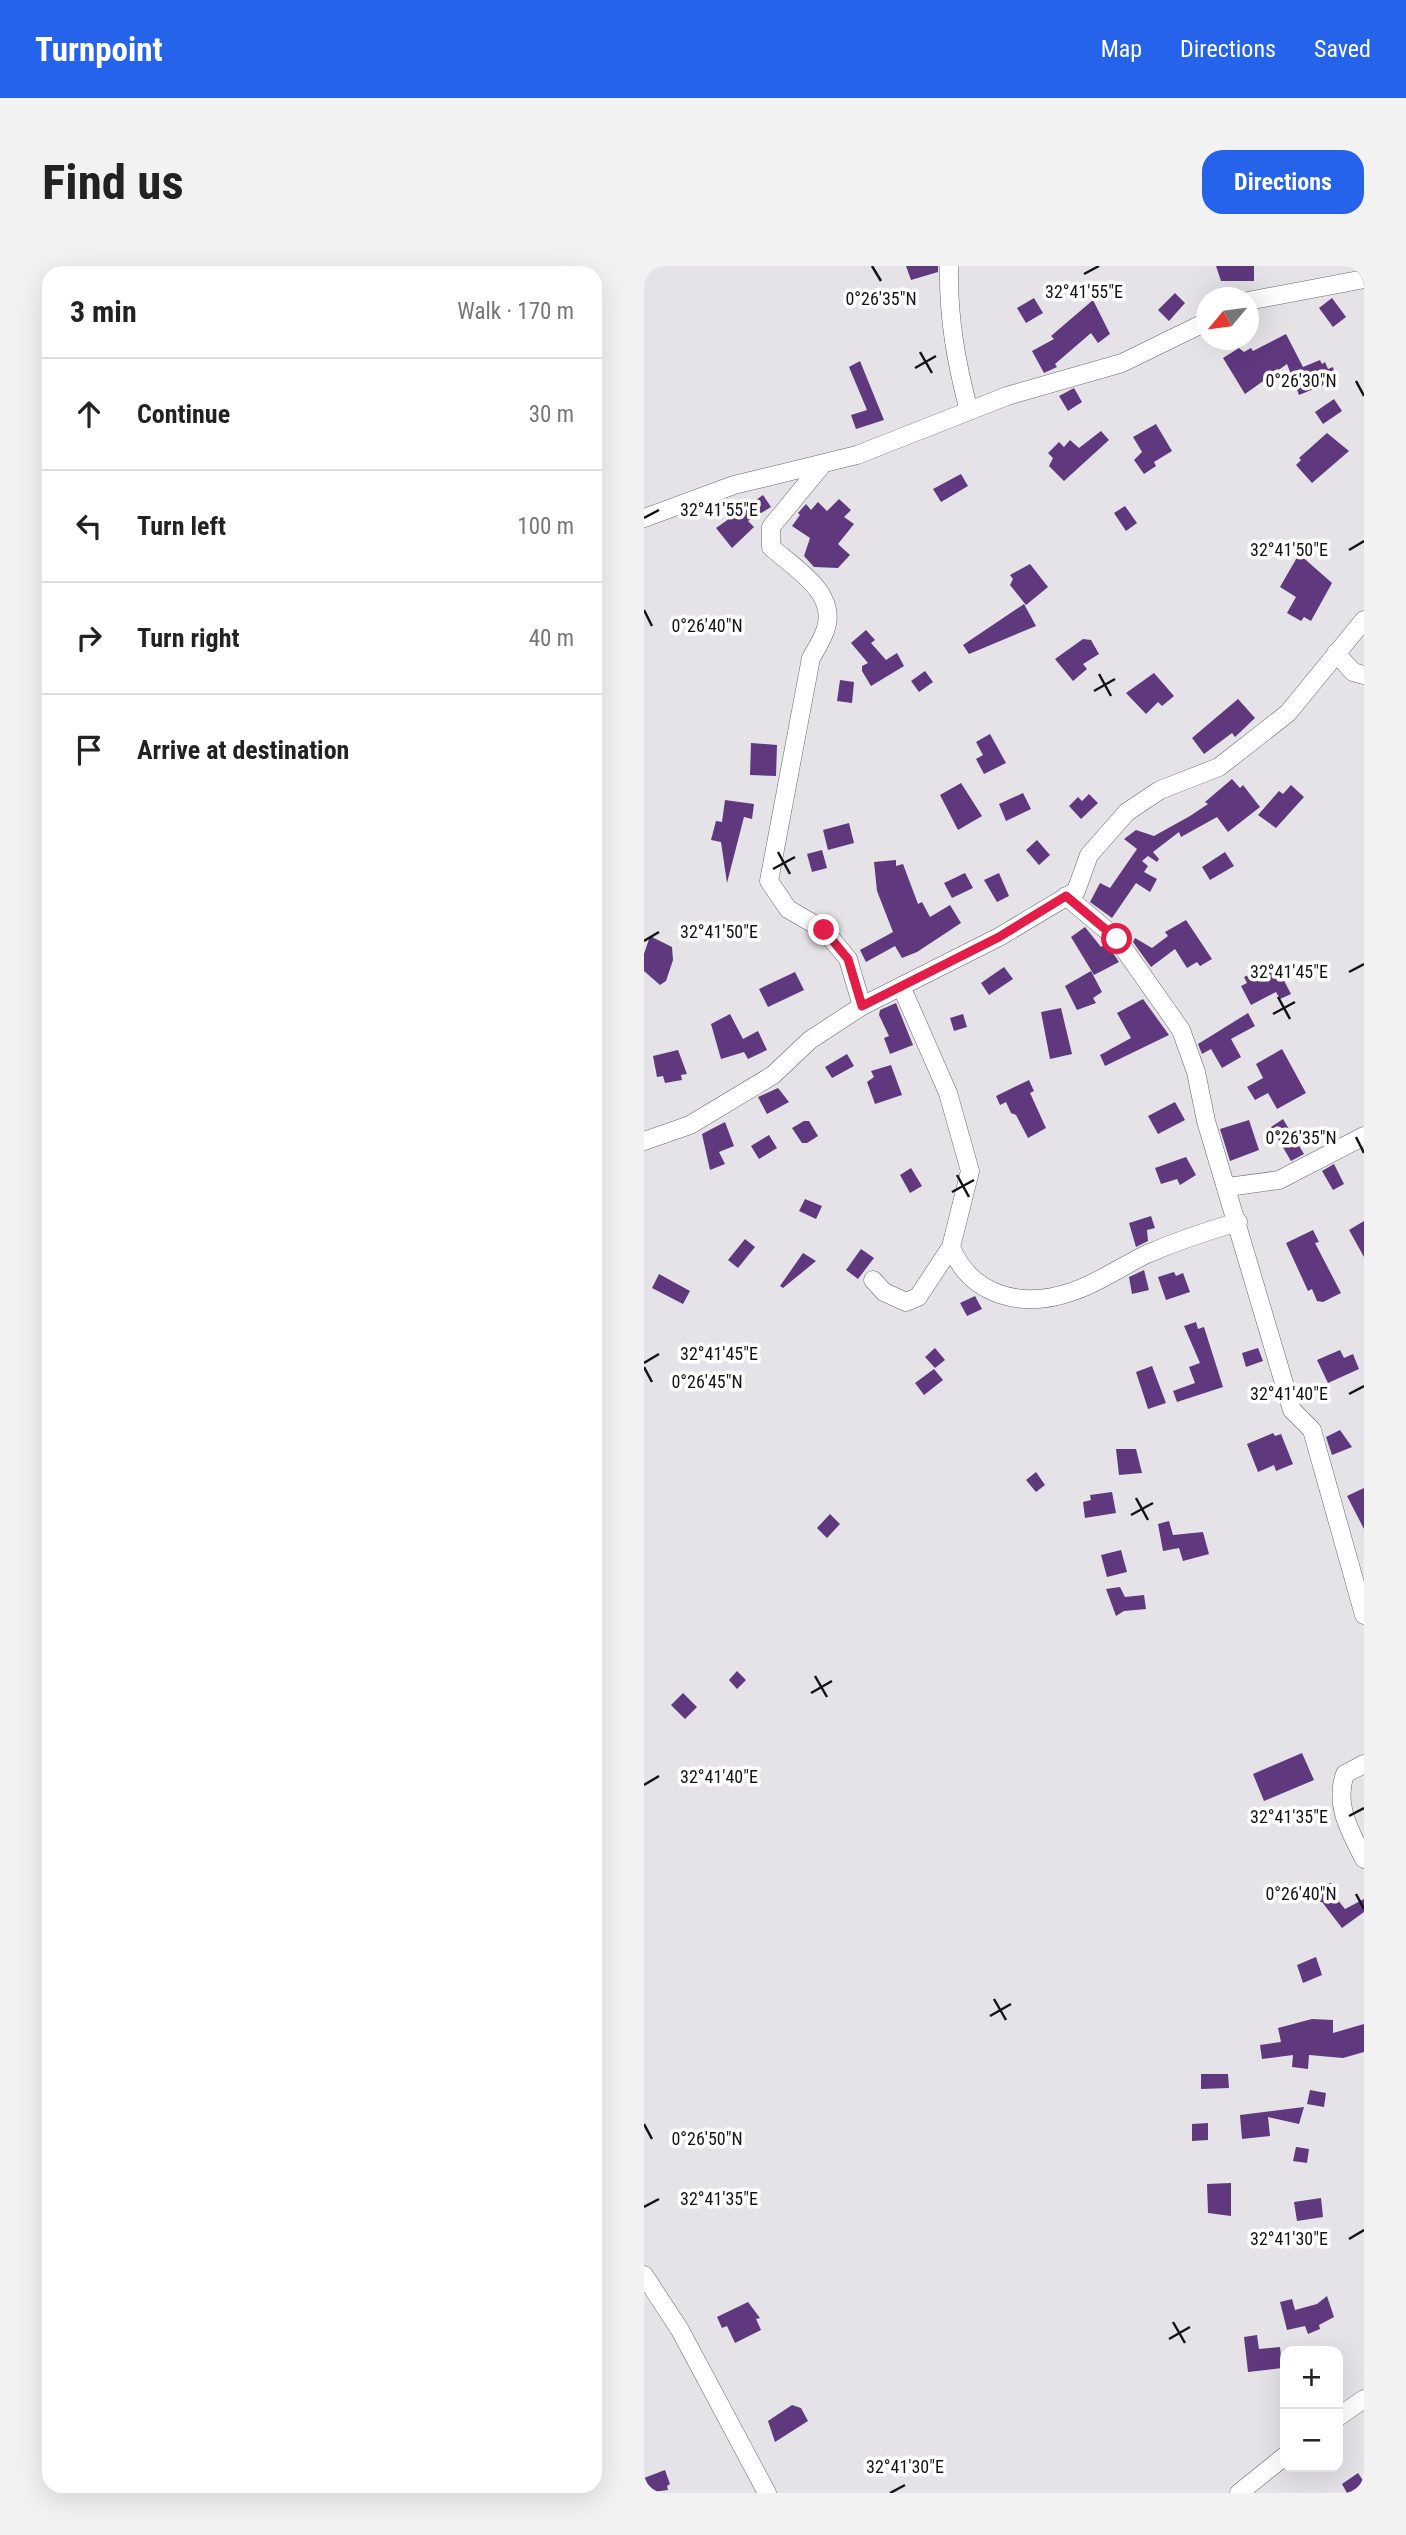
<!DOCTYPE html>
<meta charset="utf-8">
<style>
:root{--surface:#fff;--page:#f2f2f2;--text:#222;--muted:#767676;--line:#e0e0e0;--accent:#2563eb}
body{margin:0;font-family:"Roboto Condensed",sans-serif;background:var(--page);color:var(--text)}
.controls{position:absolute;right:21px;bottom:21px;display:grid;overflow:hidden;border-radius:14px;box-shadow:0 7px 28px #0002}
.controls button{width:63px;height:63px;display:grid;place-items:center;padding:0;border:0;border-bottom:2px solid var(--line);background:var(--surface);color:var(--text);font:35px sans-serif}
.compass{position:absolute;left:552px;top:21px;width:63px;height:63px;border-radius:50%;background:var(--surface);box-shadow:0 7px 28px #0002;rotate:241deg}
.stop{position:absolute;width:21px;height:21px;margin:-16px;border:5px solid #e11d48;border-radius:50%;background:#fff}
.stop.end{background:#e11d48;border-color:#fff;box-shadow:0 2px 7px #0008}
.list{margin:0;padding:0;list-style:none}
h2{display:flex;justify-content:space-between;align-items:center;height:91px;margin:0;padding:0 28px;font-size:30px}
h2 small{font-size:23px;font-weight:400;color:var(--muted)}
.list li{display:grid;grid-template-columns:46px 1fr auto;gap:21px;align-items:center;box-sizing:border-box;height:112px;padding:0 28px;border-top:2px solid var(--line)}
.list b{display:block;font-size:26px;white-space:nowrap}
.list em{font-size:23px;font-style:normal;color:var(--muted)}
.icon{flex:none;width:38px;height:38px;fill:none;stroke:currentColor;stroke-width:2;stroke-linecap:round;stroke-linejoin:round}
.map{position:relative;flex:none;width:720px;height:2227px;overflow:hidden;border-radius:21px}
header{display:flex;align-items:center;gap:42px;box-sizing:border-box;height:98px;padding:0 35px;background:var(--accent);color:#fff}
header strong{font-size:33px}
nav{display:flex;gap:38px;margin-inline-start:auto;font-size:24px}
.intro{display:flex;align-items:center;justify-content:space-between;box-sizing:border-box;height:168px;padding:0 42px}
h1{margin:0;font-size:49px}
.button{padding:18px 32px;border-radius:21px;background:var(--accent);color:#fff;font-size:24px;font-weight:700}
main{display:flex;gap:42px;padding:0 42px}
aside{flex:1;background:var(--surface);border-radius:21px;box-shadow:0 7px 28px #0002}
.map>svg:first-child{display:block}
.building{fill:#5f387e}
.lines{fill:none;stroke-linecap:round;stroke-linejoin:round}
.minor-casing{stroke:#676569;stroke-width:19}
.minor{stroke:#fff;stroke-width:18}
.route{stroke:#e11d48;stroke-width:9}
.ticks{fill:none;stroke:#141415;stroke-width:2.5}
.ticks-label{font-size:18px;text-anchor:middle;fill:#141415;stroke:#fff;stroke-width:7;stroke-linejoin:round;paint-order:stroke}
</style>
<header>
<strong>Turnpoint</strong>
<nav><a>Map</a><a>Directions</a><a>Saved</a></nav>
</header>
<div class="intro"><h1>Find us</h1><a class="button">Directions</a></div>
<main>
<aside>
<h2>3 min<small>Walk · 170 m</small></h2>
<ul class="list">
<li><svg class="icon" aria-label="ahead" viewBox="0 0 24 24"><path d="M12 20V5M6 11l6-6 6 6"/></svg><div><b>Continue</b></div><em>30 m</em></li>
<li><svg class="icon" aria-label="left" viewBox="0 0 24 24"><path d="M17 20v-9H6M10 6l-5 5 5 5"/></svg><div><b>Turn left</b></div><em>100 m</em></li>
<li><svg class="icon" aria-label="right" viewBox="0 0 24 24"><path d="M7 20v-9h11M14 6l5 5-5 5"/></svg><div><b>Turn right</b></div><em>40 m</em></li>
<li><svg class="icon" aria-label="arrive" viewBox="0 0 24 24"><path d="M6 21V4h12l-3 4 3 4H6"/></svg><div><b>Arrive at destination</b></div></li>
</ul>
</aside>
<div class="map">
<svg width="720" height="2227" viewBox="0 0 720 2227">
<rect width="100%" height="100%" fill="#e5e3e7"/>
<path class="building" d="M262 0H294V6L267 14Z
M572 0H610V15H577Z
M531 27 541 37 525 55 514 44Z
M390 32 399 47 382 57 373 42Z
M688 32 702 51 689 61 675 42Z
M449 34 466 68 454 77 447 67 411 98 413 101 400 107 388 85 410 73 407 70Z
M642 68 659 101 676 94 678 98 681 96 684 103 689 101 692 114 655 129 643 98 601 128 579 92 595 82 600 86 607 82 609 85Z
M216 95 240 154 212 163 207 149 223 144 205 101Z
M430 122 438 136 424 145 415 130Z
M690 133 698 145 679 158 671 146Z
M512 158 528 185 510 196 512 200 500 208 490 194 498 186 489 171Z
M457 165 465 174 420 215 405 200 409 192 404 187 415 176 420 181 426 174 435 182Z
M683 167 705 185 668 217 652 199 657 194 655 192Z
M317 208 324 220 297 236 289 223Z
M119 229 127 241 104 255 110 261 88 282 72 262Z
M195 233 207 244 200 251 210 258 194 278 206 289 194 302 170 301 160 290 166 272 148 260 156 249 154 247 162 238 167 244 174 236 183 245Z
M481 240 493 257 482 265 470 247Z
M655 288 688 317 667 355 660 351 657 355 643 347 652 331 636 321Z
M386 298 404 321 382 339 366 319 369 313 366 309Z
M380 338 392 360 325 388 319 379Z
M222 364 231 374 227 377 242 394 253 387 260 400 227 420 218 405V400L224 397 207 377Z
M439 373 447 374 455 388 439 398 443 403 429 415 411 393Z
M281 405 289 416 275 426 267 415Z
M510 407 530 430 518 440 514 436 502 448 482 427Z
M196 414 210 416 208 437 193 435Z
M594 433 611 452 591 471 588 467 560 488 548 472Z
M346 468 362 497 340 508 332 493 339 489 332 476Z
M107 477 133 479 132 510 106 509Z
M588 513 596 522 599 519 616 541 584 566 573 551 537 571 535 566 509 586 515 593 513 596 504 590 498 595 504 600 500 606 513 613 506 626 492 617 468 652 446 636 456 617 466 622 493 583 480 573 492 564 510 570 546 550 564 538 561 536Z
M317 517 338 550 314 564 296 529Z
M647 519 660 531 632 562 614 549 635 525 639 528Z
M379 527 387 543 362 555 355 538Z
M445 528 454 537 437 553 425 540 434 531 438 535Z
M81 534 110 538 108 553 100 551 83 617 77 576 67 574 72 555 78 556Z
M205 557 210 577 184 584 179 564Z
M393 574 406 589 395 599 382 584Z
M178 584 183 602 168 606 163 588Z
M581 586 590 600 566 614 558 601Z
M252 594V600L259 598 274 638 278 636 286 651 306 639 317 657 273 686 258 692 251 680 222 696 216 684 249 666 233 625 230 596Z
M321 607 329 622 308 632 300 617Z
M355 607 365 630 353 636 340 614Z
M542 654 568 693 556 700 553 696 543 702 531 683 507 701 489 676 491 672 508 682 524 670 521 666Z
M441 661 457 681 461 678 465 681 475 696 450 709 427 671Z
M6 670 28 681 29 694 22 715 16 719 0 705V688Z
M360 701 369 713 345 729 337 717Z
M633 701 647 728 636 733 632 726 607 739 597 720 603 717 600 711 613 705 616 710Z
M447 705 458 726 449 732 452 737 433 744 421 720Z
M151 706 160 724 124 741 115 723Z
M499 733 525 769 461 800 456 789 487 772 473 747Z
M252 737 269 779 246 788 240 772 245 770 235 749 236 744Z
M417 742 428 788 406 793 397 746Z
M604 747 611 760 587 773 597 791 578 802 567 783 558 788 554 778Z
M86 748 99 773 114 765 123 784 104 793 100 786 77 793 67 758Z
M319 748 323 761 310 765 306 752Z
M638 783 662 827 633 843 624 827 611 834 603 821 619 812 612 798Z
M34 784 43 808 37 809 38 814 21 817 19 810 13 811 9 790Z
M203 788 210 800 188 812 181 801Z
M247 799 258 829 231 838 223 816 230 811 227 805Z
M385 814 390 825 386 827 402 862 384 872 372 849 367 847 362 836 356 839 352 830Z
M134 822 145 836 123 848 114 831Z
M531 836 541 854 514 868 504 850Z
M639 853 660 888 647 895 627 861Z
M605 854 615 884 586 895 576 863Z
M160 855H165L174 870 163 877H158L148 862Z
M81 856 90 880 75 886 81 898 66 904 58 868Z
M125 869 133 882 115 893 107 880Z
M542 891 552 909 536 919 533 913 517 918 511 902Z
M690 898 700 918 689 924 678 905Z
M267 902 278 920 266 927 256 909Z
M161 933 178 940 172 953 155 945Z
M507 950 511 962 503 964 504 975 492 981 485 957Z
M720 955V991L705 964Z
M669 964 675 976 671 977 697 1027 679 1036 673 1035 668 1023 664 1025 642 977Z
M101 973 111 981 94 1002 84 994Z
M217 983 230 992 214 1013 202 1004Z
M159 987 172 995 139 1022 136 1020Z
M500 1004 505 1024 488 1028 485 1011Z
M530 1006 532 1010 539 1007 546 1026 522 1034 514 1011Z
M15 1008 46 1025 39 1038 8 1022Z
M331 1030 338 1043 323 1050 316 1037Z
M552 1056 554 1063 560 1061 579 1121 533 1136 529 1125 551 1117 545 1101 556 1097 540 1060Z
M291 1082 301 1094 291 1102 281 1091Z
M614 1082 619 1095 602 1101 598 1087Z
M696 1084 700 1092 709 1088 715 1103 684 1117 673 1094Z
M508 1100 522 1137 504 1143 492 1106Z
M290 1103 299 1114 280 1129 271 1117Z
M696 1164 708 1181 688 1189 682 1171Z
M629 1167 631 1170 637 1168 649 1198 632 1205 630 1199 614 1206 603 1178Z
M472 1183H492L498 1207 475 1209Z
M392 1206 401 1219 392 1226 382 1214Z
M720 1222V1263L703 1230Z
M468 1226 472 1247 441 1252 439 1236 447 1234 446 1229Z
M186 1248 196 1258 183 1272 173 1262Z
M525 1255 529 1269 559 1266 565 1288 539 1295 535 1282 519 1285 514 1258Z
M477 1284 483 1306 463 1311 457 1289Z
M476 1321 481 1331 500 1329 502 1343 480 1345 472 1350 462 1323Z
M93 1405 102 1414 93 1423 85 1414Z
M39 1427 53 1441 41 1453 27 1439Z
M658 1487 670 1514 620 1535 609 1508Z
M687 1617 689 1628 701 1643 720 1633V1646L698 1662 678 1636H675L672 1619Z
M672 1691 678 1709 659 1717 653 1699Z
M668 1753 689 1754V1767L720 1758V1786L699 1792 665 1789 664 1803 648 1801 649 1789 618 1793 616 1779 637 1776 634 1762Z
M557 1808H584L585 1822 557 1823Z
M666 1824 682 1827 680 1841 663 1838Z
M660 1841 655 1858 624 1851 626 1870 598 1873 596 1849Z
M564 1857V1874L548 1875V1858Z
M652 1881 665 1883 663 1897 649 1895Z
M587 1917V1950L564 1947 563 1918Z
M677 1932 679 1951 653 1955 650 1936Z
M683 2030 690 2051 675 2059 676 2063 664 2068 661 2060 643 2064 636 2036 648 2033 651 2044 673 2038Z
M104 2036 116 2052 112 2053 117 2064 91 2077 83 2060 78 2062 73 2051Z
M613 2069 615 2083 636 2081 638 2102 604 2106 600 2071Z
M148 2139 157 2142 164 2155 131 2176 124 2155Z
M21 2204 26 2218 23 2220 24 2224 0 2227V2212Z
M714 2207 720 2216V2227H703L698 2218Z"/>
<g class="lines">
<defs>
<path id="minor" d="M305 0C304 51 312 96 325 145
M604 35 720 13
M178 199 127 261V281C150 302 193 326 182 362 179 373 172 383 167 392L125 615 144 643 180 664 204 693 218 740
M0 252 90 219 213 189 363 130 478 97 562 56
M692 387 709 406 720 409
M422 630 473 673 537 764 552 806 562 855 648 1144 668 1164 720 1349
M0 875 46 859 129 809 166 774 218 740 355 671 432 625 445 589 483 546 516 524 575 501 644 447 720 354
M584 921 635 914 720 870
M307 981C327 1030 378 1043 427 1026 453 1018 478 1000 503 988 533 975 563 965 594 956
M229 1014 240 1026 262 1036 274 1031 307 981 326 905 304 827 257 720
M720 1498 701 1508C690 1539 706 1565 720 1593
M0 2009 36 2064 123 2227
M694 2151 720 2133
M595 2227 641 2190"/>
</defs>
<use href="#minor" class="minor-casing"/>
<use href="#minor" class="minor"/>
</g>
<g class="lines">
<path class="route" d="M180 664 204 693 218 740 355 671 422 630 473 673"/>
</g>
<path class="ticks" d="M228 0 237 15M440 8 455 0M276 86 288 107M271 102 292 90M712 115 720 130M0 252 15 244M705 284 720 275M0 344 8 360M455 408 467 430M450 425 471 413M134 586 146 608M129 603 151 591M0 675 15 666M705 706 720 698M634 731 646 753M629 748 651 736M712 871 720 887M313 909 325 931M308 926 330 914M0 1097 15 1088M0 1101 8 1116M705 1128 720 1120M492 1232 504 1254M487 1249 509 1237M171 1410 183 1431M167 1427 188 1415M0 1519 15 1510M705 1550 720 1542M712 1628 720 1643M350 1733 362 1754M346 1750 367 1738M0 1858 8 1873M0 1941 15 1933M705 1973 720 1964M529 2056 541 2077M525 2073 546 2061M246 2227 261 2219"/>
<g class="ticks-label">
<text x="440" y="32">32°41'55"E</text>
<text x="237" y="39">0°26'35"N</text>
<text x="657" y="121">0°26'30"N</text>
<text x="75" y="250">32°41'55"E</text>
<text x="645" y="290">32°41'50"E</text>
<text x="63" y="366">0°26'40"N</text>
<text x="75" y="672">32°41'50"E</text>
<text x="645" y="712">32°41'45"E</text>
<text x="657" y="878">0°26'35"N</text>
<text x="75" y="1094">32°41'45"E</text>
<text x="63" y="1122">0°26'45"N</text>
<text x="645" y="1134">32°41'40"E</text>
<text x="75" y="1517">32°41'40"E</text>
<text x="645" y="1557">32°41'35"E</text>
<text x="657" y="1634">0°26'40"N</text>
<text x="63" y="1879">0°26'50"N</text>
<text x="75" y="1939">32°41'35"E</text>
<text x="645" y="1979">32°41'30"E</text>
<text x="261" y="2207">32°41'30"E</text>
</g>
</svg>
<div class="controls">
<button>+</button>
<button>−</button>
</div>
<svg class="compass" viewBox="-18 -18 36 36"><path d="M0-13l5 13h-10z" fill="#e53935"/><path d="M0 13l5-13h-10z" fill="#767676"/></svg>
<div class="stop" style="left:473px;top:673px"></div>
<div class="stop end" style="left:180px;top:664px"></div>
</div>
</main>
